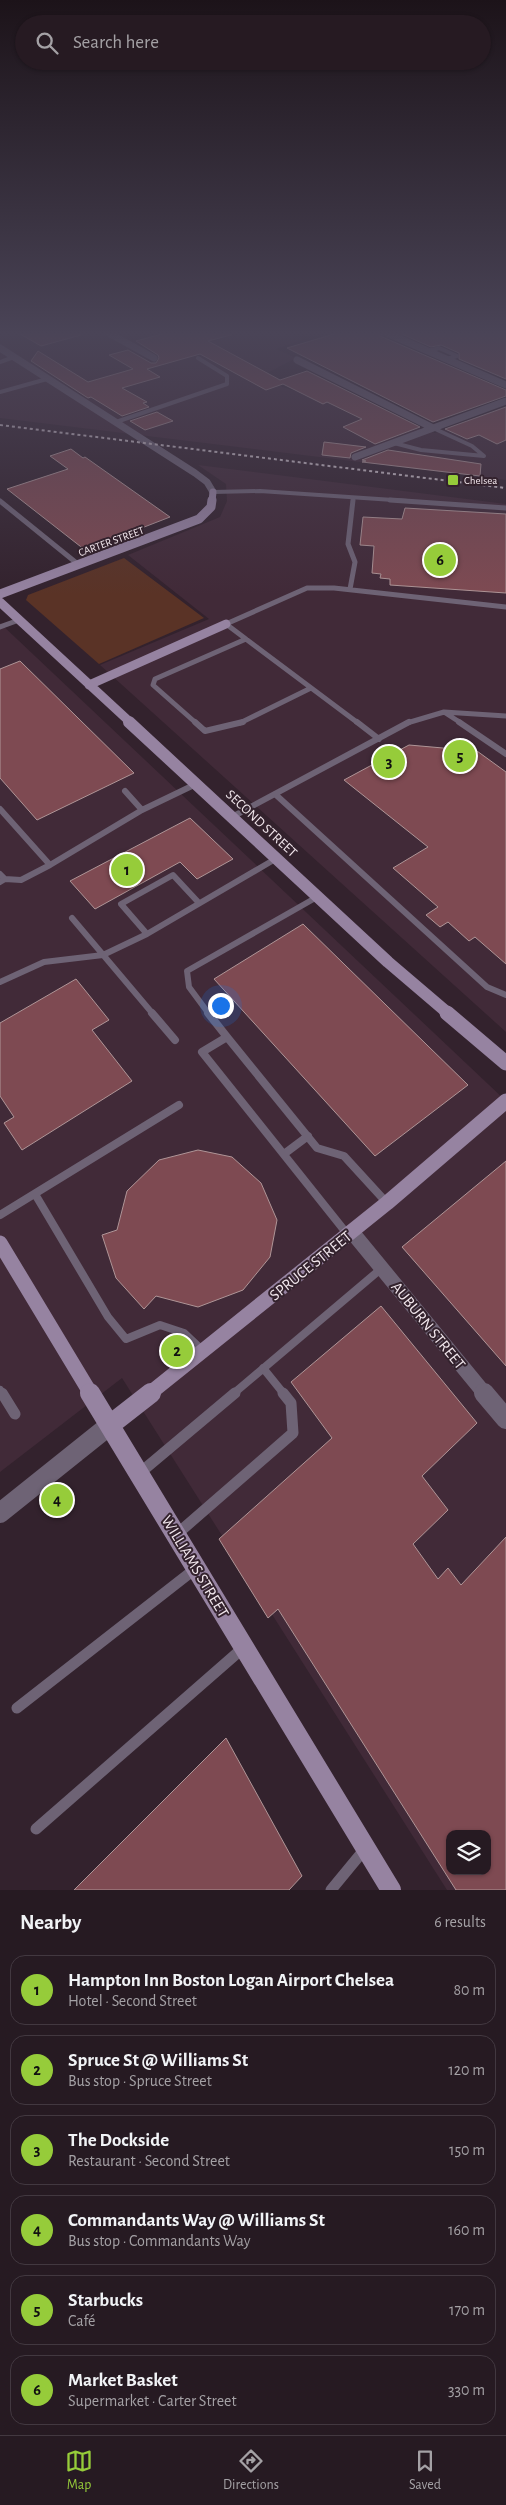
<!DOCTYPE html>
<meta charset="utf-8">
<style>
:root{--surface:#261a22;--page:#2e232a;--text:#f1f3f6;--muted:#a4a1a5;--line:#423840;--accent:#96cc3a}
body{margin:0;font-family:"Alegreya Sans",sans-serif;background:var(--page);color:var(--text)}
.controls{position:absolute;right:15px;bottom:15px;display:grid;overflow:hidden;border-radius:10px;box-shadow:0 1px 4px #0004}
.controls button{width:45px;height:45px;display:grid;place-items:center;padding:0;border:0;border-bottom:1px solid var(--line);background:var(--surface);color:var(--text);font:25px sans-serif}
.you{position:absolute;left:220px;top:1005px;width:18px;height:18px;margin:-12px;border:4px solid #fff;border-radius:50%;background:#1a73e8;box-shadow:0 0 0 8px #1a73e833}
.badge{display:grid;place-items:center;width:32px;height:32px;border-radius:50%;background:var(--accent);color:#111;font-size:16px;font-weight:700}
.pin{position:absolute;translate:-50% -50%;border:2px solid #fff;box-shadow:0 1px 5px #0006}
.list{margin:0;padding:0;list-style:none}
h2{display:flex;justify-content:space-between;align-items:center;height:65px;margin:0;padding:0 20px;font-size:21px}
h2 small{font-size:16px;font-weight:400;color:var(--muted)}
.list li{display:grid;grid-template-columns:32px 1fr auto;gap:15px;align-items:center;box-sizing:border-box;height:70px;margin:0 10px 10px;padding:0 10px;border:1px solid var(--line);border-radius:15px}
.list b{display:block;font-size:19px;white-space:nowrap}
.list p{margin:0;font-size:16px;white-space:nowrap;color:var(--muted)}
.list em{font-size:16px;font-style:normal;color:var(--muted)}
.icon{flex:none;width:28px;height:28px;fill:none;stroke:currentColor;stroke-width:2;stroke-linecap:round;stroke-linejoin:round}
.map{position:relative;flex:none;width:506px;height:1890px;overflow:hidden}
.search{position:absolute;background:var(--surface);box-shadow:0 1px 4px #0004;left:15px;right:15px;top:15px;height:55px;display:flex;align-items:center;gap:12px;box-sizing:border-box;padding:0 18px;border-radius:28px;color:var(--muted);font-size:19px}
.sheet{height:545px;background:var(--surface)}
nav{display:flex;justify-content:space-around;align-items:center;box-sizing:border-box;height:70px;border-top:1px solid var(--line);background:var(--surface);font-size:14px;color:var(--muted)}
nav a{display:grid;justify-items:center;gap:2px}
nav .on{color:var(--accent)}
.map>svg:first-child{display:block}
.built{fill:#412a38;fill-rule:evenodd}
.green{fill:#5a3326}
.building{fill:#7e4a52;stroke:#af9597;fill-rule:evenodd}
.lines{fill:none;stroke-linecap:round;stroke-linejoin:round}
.lane-far4{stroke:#6e6375;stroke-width:4}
.lane-far3{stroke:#6e6375;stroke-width:5}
.lane-far2{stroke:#6e6375;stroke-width:6}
.lane-far1{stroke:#6e6375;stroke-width:8}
.lane{stroke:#6e6375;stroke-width:11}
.street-far2{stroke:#6e6375;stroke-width:7}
.street-far1{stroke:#6e6375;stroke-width:15}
.street{stroke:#6e6375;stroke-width:20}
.secondary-far4{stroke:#9683a1;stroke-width:7}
.secondary-far3{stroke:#9683a1;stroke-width:9}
.secondary-far2{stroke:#9683a1;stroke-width:12}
.secondary-far1{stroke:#9683a1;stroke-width:15}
.secondary{stroke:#9683a1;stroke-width:20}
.rail{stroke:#d6cad1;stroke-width:2;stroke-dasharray:3 3;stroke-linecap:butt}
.poi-dot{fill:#96cc3a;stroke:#33222d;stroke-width:2}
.labels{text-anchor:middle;stroke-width:4;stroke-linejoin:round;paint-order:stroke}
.far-poi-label{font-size:11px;fill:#f2e7ed;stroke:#33222d;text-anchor:start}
.far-street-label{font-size:11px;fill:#f2e7ed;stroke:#33222d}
.street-label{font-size:14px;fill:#f2e7ed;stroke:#33222d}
.near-street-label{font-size:16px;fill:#f2e7ed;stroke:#33222d}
</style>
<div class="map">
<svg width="506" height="1890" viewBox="0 0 506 1890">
<rect width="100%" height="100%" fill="#33222d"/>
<path class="built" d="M0 331H97L107 336 129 331H169L199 345 250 331H287L304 339 276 349 296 358 256 379 435 433 506 406V480L0 418Z
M198 465 506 504V1032L100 665 209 619 128 555 220 517 227 501 226 484Z
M0 623 506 1101V1890H447L122 1378 0 1472ZM450 1834H487V1871H450Z"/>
<path class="green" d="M124 558 204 618 99 664 26 600 28 595Z"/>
<path class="building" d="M15 331H80L81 335 41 346Z
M173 331H230L231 335 208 341 280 380 307 371 420 427 375 444 343 427 362 419 327 402 323 404 283 384 266 390 200 354 147 369 160 377 122 388 147 402 143 403 149 407 122 416 91 397 88 398 31 361 38 351 88 382 133 369 109 355 128 350 151 363H156L159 358 158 355 136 341Z
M344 331H377L380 336 506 390V396L433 422 287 348Z
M395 331H506V379L459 359V353L441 345 431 347Z
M506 407V440L497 444 479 435 467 439 445 429Z
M157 412 173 421 145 430 130 421Z
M324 442 366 447 351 453 350 458 322 455Z
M71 449 83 458 85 457 170 517 85 550 7 489 68 469 50 456Z
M388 450 481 464 480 476 362 462 366 461 362 460Z
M405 508 506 514V593L390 585V579L380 578 381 574 372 573 374 546 360 545 363 517 402 519Z
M20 661 134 773 37 820 0 778V669Z
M409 745 477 751 506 772V964L475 937 469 941 448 922 440 927 426 915 438 907 393 868 428 847 344 780Z
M190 818 233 859 197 879 180 862 95 909 70 881Z
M303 924 468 1085 375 1156 214 979Z
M76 979 109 1020 92 1030 132 1081 22 1150 4 1123 14 1117 0 1096V1023Z
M198 1150 232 1157 261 1183 277 1220 270 1257 243 1290 198 1307 156 1296 144 1309 116 1278 102 1235 117 1230 127 1191 159 1160Z
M506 1161V1366L402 1247Z
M381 1306 477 1423 422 1476 448 1510 413 1544 438 1579 448 1568 461 1585 506 1537V1890H456L278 1609 268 1618 219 1539 332 1438 291 1382ZM450 1834H487V1871H450Z
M226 1738 302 1876 289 1890H74Z"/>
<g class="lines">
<path class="lane-far4" d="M429 351 439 348 457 356 447 359
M0 362 14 357
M0 392 47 379
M116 422 227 384V376L198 358
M394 443 421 450 484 456 472 446 433 428
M213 492 260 491 408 501
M353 501V498"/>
<path class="lane-far3" d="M390 500 506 508
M0 501 79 565
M350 589 355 562 348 544 353 500
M0 627 19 620
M444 712 506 716
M196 723 153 685 155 679 246 639
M240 723 311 688
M358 723 226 624 307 588H334L506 607
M407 723 444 712 461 723"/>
<path class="lane-far2" d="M195 722 205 731 243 722
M357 722 379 739
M459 722 506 754
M125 791 142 810
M275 794 487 987 506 995
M0 809 50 865 142 810 196 784
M232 817 409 722
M0 874 5 879 0 882
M5 879 21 880 50 865
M199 903 173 875 121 904 147 934 277 858
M72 918 153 1014
M0 982 44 962 103 955 147 934
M209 1014 189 987 187 971 317 897"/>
<path class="lane-far1" d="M152 1013 175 1040
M208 1013 227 1037 202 1052 348 1235
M227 1037 317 1148 344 1156 387 1203
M284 1154 308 1136
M35 1194 108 1317 126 1339 160 1325 184 1333 203 1351
M0 1215 179 1105
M263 1368 284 1394
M0 1390 2 1394
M233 1394 382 1268"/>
<path class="lane" d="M2 1393 15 1414
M141 1472 235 1393
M177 1534 293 1433 291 1403 283 1393
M17 1708 195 1569
M36 1829 243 1648
M331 1890 364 1850"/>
<path class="street-far2" d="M105 331 154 358
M382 331 506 385
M0 348 195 473 207 482 213 492
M297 360 433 428
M355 457 506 401"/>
<path class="street-far1" d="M352 1232 485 1394"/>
<path class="street" d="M484 1393 506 1419
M0 1513 110 1425"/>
<path class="secondary-far4" d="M212 501 213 492"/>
<path class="secondary-far3" d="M0 594 199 519 211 507 212 500
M0 602 131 723
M89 685 226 624"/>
<path class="secondary-far2" d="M129 722 388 962 449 1014"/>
<path class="secondary-far1" d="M447 1013 506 1063
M0 1243 91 1394
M149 1394 387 1203 506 1101"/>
<path class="secondary" d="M90 1393 391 1890
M110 1425 151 1393"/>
<path class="rail" d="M0 425 506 488"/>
</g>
<linearGradient id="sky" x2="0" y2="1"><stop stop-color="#1c1319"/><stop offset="0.56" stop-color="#4a4457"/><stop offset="1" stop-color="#4a4457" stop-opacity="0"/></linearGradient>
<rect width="506" height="595" fill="url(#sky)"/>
<rect class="poi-dot" x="447" y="474" width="12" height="12" rx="2.5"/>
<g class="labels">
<g class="far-poi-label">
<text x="464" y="484">Chelsea</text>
</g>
<g class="far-street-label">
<text transform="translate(111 541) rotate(-20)" y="4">CARTER STREET</text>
</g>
<g class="street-label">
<text transform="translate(262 823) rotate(43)" y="5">SECOND STREET</text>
</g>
<g class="near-street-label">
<text transform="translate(310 1265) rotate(-39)" y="6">SPRUCE STREET</text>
<text transform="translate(429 1325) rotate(51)" y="6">AUBURN STREET</text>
<text transform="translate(196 1566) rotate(59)" y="6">WILLIAMS STREET</text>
</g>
</g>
</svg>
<div class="controls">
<button><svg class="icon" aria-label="layers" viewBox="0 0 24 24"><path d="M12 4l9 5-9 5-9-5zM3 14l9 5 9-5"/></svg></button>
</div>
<div class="you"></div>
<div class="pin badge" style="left:127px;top:870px">1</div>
<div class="pin badge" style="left:177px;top:1351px">2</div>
<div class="pin badge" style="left:389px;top:762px">3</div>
<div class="pin badge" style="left:57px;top:1500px">4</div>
<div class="pin badge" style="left:460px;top:756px">5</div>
<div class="pin badge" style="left:440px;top:560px">6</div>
<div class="search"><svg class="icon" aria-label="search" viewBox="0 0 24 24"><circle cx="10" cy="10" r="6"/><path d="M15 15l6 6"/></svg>Search here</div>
</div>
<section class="sheet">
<h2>Nearby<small>6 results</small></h2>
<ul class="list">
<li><span class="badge">1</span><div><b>Hampton Inn Boston Logan Airport Chelsea</b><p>Hotel · Second Street</p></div><em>80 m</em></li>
<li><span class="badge">2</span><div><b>Spruce St @ Williams St</b><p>Bus stop · Spruce Street</p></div><em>120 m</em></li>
<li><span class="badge">3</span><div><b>The Dockside</b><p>Restaurant · Second Street</p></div><em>150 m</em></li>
<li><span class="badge">4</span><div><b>Commandants Way @ Williams St</b><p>Bus stop · Commandants Way</p></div><em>160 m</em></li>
<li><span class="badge">5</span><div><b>Starbucks</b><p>Café</p></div><em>170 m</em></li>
<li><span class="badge">6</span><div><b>Market Basket</b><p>Supermarket · Carter Street</p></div><em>330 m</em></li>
</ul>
</section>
<nav>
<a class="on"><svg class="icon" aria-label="map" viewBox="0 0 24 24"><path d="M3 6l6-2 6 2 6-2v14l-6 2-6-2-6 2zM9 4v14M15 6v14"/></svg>Map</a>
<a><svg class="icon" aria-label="directions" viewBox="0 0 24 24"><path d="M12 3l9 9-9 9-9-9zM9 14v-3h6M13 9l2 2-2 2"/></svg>Directions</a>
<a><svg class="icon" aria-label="saved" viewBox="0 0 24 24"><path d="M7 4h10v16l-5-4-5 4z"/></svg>Saved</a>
</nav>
